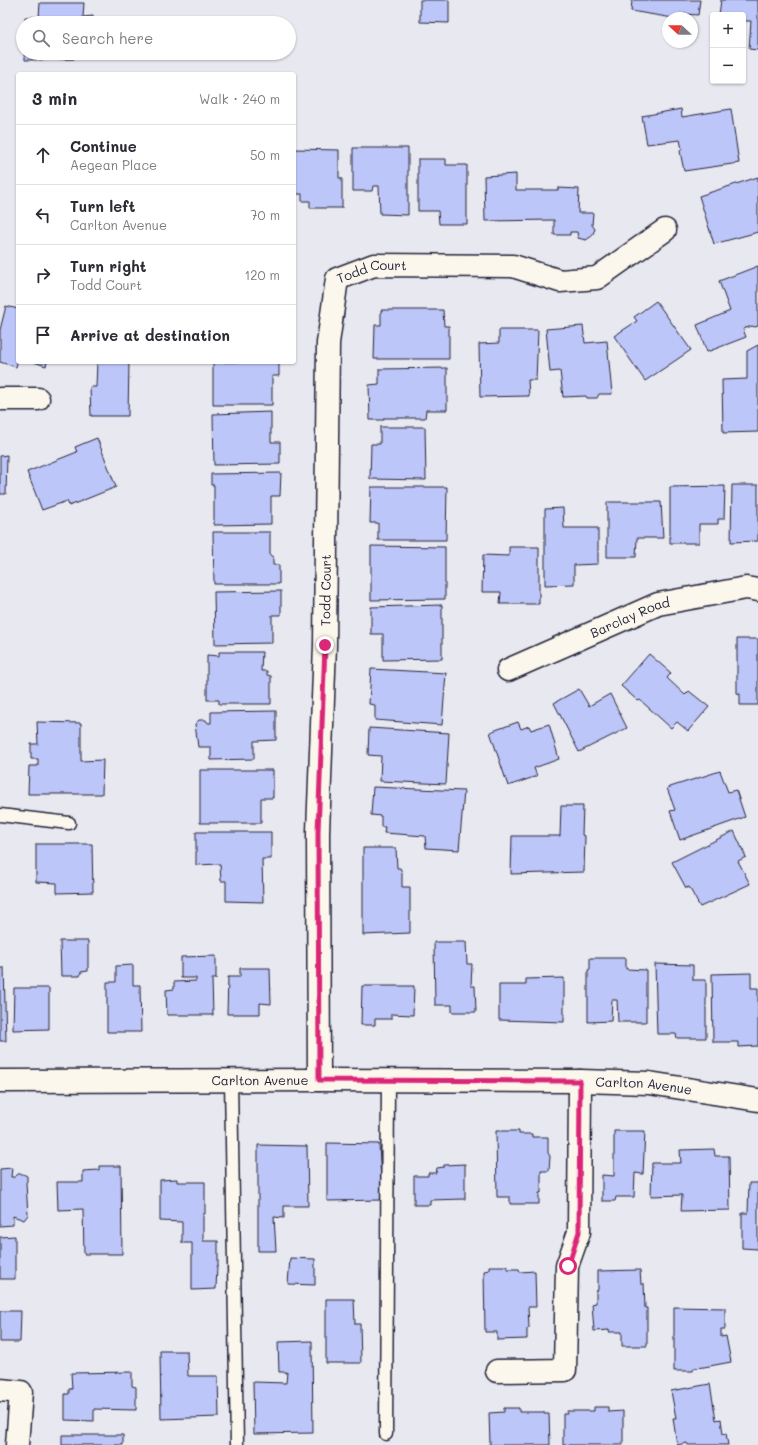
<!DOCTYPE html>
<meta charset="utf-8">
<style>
:root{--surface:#fff;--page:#f2f2f3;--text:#2b2b33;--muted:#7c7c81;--line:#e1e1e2}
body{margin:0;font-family:Mali,sans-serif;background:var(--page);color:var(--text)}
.controls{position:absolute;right:12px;top:12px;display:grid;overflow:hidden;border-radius:4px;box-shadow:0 1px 3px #0004}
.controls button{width:36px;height:36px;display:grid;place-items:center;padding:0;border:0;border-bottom:1px solid var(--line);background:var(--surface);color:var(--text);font:20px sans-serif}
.compass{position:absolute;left:662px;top:12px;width:36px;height:36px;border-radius:50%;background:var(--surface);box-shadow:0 1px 3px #0004;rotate:292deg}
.stop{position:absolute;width:12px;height:12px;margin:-9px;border:3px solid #db2777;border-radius:50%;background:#fff}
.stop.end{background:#db2777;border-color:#fff;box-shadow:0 1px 4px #0008}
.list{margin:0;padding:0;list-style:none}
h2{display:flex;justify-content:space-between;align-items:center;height:52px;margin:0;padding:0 16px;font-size:17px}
h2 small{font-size:13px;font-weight:400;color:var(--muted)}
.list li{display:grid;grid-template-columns:26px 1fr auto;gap:12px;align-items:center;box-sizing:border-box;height:60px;padding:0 16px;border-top:1px solid var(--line)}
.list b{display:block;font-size:15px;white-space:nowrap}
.list p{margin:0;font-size:13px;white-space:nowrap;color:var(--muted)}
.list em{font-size:13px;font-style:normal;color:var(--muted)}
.icon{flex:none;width:22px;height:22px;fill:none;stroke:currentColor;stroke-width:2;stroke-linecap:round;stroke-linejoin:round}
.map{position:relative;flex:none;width:758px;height:1445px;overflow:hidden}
.search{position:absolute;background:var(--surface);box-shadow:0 1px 3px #0004;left:16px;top:16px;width:280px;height:44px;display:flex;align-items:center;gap:10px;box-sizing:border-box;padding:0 14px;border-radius:22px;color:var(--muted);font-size:15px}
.panel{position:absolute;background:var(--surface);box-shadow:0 1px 3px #0004;left:16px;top:72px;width:280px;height:292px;border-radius:4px}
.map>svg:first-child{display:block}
.building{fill:#bdc6f8;stroke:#22223b}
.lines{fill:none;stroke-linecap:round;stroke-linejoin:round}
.service-casing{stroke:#22223b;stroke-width:15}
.minor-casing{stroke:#22223b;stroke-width:25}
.tertiary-casing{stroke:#22223b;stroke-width:25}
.service{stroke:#fbf7ec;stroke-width:12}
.minor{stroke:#fbf7ec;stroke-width:22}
.tertiary{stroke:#fbf7ec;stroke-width:22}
.route{stroke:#db2777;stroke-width:5}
.labels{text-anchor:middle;stroke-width:4;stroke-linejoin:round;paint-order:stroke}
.street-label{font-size:13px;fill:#22223b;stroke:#fbf7ec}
</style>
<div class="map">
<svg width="758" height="1445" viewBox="0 0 758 1445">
<rect width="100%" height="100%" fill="#e8e8f0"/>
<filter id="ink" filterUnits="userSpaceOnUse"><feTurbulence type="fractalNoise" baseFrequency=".025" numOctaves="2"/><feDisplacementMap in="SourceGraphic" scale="8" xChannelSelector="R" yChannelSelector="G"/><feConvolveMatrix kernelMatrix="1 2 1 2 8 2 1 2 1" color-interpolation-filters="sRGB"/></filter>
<g filter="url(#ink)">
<path class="building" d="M420 0H449V23L420 22Z
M632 0H700L698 15 684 14 683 18H673L631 11Z
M721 0H758V50L749 49 751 21H743V15H719Z
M40 3H84L83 17 93 16V23H25V17H39Z
M25 53H74V59L25 60Z
M681 109 682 117 731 109 739 163 684 171 680 151 682 149 680 140 647 144 642 116Z
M353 148H408V215L380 214 379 186H373L372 191H353Z
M294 149 339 150V178H342V208H310V201H302V194H294Z
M418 159H446V165H467V224H439L438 211H418Z
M516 174V190H558V188L579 189 578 213H593L592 225 595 229 592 236 586 240 578 238 577 232H570V235H554V220L485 221 484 176Z
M758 177V232L714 244 699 196Z
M758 266V326L755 327 752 326 743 329 746 337 707 352 697 325 730 311 719 281Z
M656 301 691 350 645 381 614 336 637 321 634 317Z
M6 306 18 309V359L16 367 0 362V330Z
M381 310H443L444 326H449V359H374L375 325H381Z
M583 326 585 343 607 341 612 394H599L597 398H587L586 396 563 397 560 371 550 372 546 329Z
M499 330H538L536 380H528L529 396 480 397 479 344 499 343Z
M758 345V432L723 433 722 380 747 379V351Z
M34 362H47L46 366Z
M97 362H129L128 416H91L90 387H96Z
M213 362H279V376H272V405H213Z
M447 368V410H426L425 418H384V420H370L369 385 379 384V369Z
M271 412V442H280V464L214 465 213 414Z
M380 427H425L426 480 370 479 371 444H380Z
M97 438 116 487 69 506 67 501 42 510 27 472 77 452 75 447Z
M7 455 6 494H0V456Z
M281 473 280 496H271V524L214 525V485H211V474Z
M732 485H758V541L731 542Z
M725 486 724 519H718V524H699V543H670V487Z
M371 487H447L446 540H378V523H370Z
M607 502H661L663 538H637L636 557H607Z
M563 508 564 528H598V564L574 565V584L545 585V509Z
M213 532H270V556H273V565H279V584H214Z
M371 546 445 547V599L371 600Z
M509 547H539V604H500L501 592H482L483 555 509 556Z
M281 591V615H272V643L215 644 214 592Z
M442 605V659L383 660V634H371V607Z
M737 639H758V705H740V694L737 693Z
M219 652H262L261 671H267V675L271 676V704H219V700H207V655L219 656Z
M649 654 671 673 667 678 685 695 689 691 709 707 688 731 677 722 671 728 640 700 638 701 621 686Z
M371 669 446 673 442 725 375 720V705L369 704Z
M579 689 589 706 610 694 627 728 579 752 554 703Z
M276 711V740L254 741V759L211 760V747H198L195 724 199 720H206L208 723H211V712Z
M37 722 81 723V761L103 760 102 794H28L29 766H38V759H31V744H38Z
M518 722 521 729 529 726 531 730 549 724 559 759 534 768 537 776 508 786 490 732Z
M369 728 449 733 446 784 380 781 381 756 368 755Z
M200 770H273V798H261V823H200Z
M720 771 728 792 736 790 745 817 680 840 670 811 675 810 667 788Z
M373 787 464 791 459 850 426 848 425 836 384 833 385 827H381V816L371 815Z
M561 806H583L582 835 585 836 584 872 511 874 512 836H560Z
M734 831 746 857 738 861 750 884 700 907 689 887 686 888 672 862Z
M196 832H271V859H262L263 902 226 901V881H221L220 864 196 865Z
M36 844H92L93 892 57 893V883L36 882Z
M363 848H396L397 868H400L402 872V887H410V933L363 935Z
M60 941H88V971L81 972 80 976H61Z
M434 942H466L467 964H472L471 986H475L476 1012H452V1005H435Z
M216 956V979H212L213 1015H167L166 990 174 989V982L196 981V978H181V957Z
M590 958H626V969L646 970V1022H618L617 1000H612L611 1021 588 1022V970L590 969Z
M655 964 693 965V980H706V1038H677L676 1034H657Z
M133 965V985H140L141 1032H107V982H116V966Z
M0 968H4L6 1041H0Z
M240 968H270L271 1004 260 1003V1014H227L228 977H240Z
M751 973V988H758V1046L738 1047V1042H713L712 974Z
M564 978V1022L499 1020V985H526V979Z
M362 986H414L413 1015 391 1014V1019H375V1025H361Z
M14 988H49V1029L13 1030Z
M496 1131H519V1134H532V1137H548V1153L550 1156 549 1171H541V1193H539V1204H510V1197H497Z
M614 1131H645L643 1174 635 1173 634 1197H616L615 1201H602V1175L614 1176Z
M327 1143 379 1144 382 1200 327 1201Z
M258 1145 307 1146 308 1206H284V1218L274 1217 276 1251H258Z
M714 1149 715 1156H729L730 1210 681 1211 682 1195 651 1196 652 1163H681L680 1150Z
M465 1164V1199L430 1200V1205H414V1176H428V1173H436L437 1168 444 1167V1165Z
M99 1166H121L122 1254H84L83 1209 58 1210 57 1182H83V1171L99 1170Z
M12 1168 11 1177H15L18 1174H23L27 1176V1181L26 1183 28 1215 24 1220 13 1216V1225L0 1226V1169Z
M177 1179V1182H205V1214H203V1241H218V1266H217L216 1289 192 1290V1243H182V1222L160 1221V1180Z
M749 1183H758V1249L742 1248V1213H748Z
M15 1236V1279H0V1237Z
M290 1258 315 1259V1285L288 1284Z
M489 1266H507V1269H519L520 1272 535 1271 536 1307H528L529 1328 527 1329V1339L497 1340V1332H485L484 1271 489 1270Z
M640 1270 641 1284H644L645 1308H647V1346H622V1332H609V1330L594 1331 592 1304 596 1303V1291L598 1290V1271Z
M326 1299H354L355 1324H360L361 1363H326Z
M674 1307 725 1308V1329H721V1337L726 1336 731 1362 704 1367 694 1368 693 1371H674Z
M0 1311H21L20 1342H0Z
M312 1341 313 1433 254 1434 253 1382 286 1383 287 1372H279L278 1342Z
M160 1351H187L188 1376H218L219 1417 161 1419Z
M132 1372V1386L136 1387V1410L94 1409V1421L65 1420V1394H69V1389H72L71 1373Z
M710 1384 716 1420 721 1419 723 1434 726 1433 728 1445H688L687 1443 677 1445 673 1418H676L671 1391Z
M594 1407H608V1412L623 1411V1445H563V1414H567V1411H594Z
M504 1408H519V1412H544V1414H549L550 1445H488L490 1444 489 1413 504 1412Z
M62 1435H123V1445H62Z"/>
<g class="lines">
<defs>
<path id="service" d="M0 815 69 823
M231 1080 237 1445
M386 1434 388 1080"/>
<g id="minor">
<path d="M0 399H38"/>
<path id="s1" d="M508 670 658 604 746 588 758 590"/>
<path id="s2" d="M319 1080 318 832 325 645 328 343 337 279 374 265 513 266 560 281 597 278 665 230"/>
<path d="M497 1371 565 1370 567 1266 579 1232 580 1081"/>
<path d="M0 1390 21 1392 17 1445"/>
</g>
<g id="tertiary">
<path id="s3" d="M0 1081 319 1080 580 1081 649 1083 758 1100"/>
</g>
</defs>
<use href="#service" class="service-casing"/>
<use href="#minor" class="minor-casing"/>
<use href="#tertiary" class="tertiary-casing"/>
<use href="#service" class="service"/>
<use href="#minor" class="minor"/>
<use href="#tertiary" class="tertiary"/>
</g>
</g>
<g class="lines" filter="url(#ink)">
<path class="route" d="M325 645 318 832 319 1080 580 1081 579 1232 568 1266"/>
</g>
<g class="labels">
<g class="street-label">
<text dy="5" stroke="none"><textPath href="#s2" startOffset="838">Todd Court</textPath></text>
<text dy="5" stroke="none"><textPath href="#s2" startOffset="490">Todd Court</textPath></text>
<text dy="5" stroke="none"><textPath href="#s1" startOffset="133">Barclay Road</textPath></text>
<text dy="5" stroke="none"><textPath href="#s3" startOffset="260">Carlton Avenue</textPath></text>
<text dy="5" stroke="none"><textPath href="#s3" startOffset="644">Carlton Avenue</textPath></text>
</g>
</g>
</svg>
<div class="controls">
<button>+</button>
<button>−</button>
</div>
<svg class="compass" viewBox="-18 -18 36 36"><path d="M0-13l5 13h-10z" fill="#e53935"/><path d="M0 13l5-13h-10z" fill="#7c7c81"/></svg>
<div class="stop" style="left:568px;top:1266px"></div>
<div class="stop end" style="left:325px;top:645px"></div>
<div class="search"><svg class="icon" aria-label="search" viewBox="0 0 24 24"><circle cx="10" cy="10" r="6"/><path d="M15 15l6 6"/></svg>Search here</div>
<section class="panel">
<h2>3 min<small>Walk · 240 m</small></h2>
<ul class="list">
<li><svg class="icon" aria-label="ahead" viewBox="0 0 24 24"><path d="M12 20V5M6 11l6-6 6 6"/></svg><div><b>Continue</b><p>Aegean Place</p></div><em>50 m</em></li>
<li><svg class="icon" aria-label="left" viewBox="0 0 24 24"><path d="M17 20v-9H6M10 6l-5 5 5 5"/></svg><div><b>Turn left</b><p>Carlton Avenue</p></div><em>70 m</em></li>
<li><svg class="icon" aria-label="right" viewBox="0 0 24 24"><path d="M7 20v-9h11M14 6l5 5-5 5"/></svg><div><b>Turn right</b><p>Todd Court</p></div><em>120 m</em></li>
<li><svg class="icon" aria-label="arrive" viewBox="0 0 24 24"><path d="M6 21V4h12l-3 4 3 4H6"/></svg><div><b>Arrive at destination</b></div></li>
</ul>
</section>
</div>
